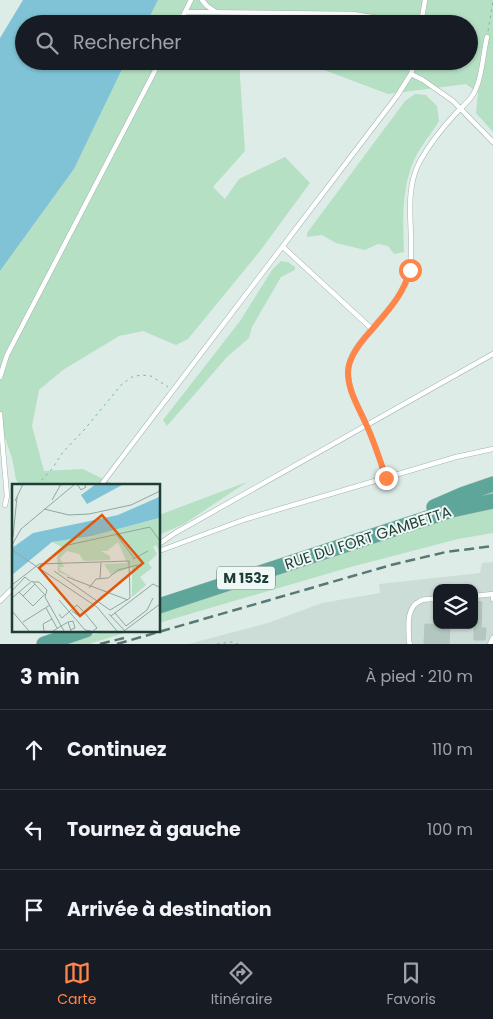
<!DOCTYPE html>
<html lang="fr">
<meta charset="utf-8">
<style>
:root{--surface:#171b24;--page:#242831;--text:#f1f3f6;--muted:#9ea1a6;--line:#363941;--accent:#ff8549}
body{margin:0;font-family:Poppins,sans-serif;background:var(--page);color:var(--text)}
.controls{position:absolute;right:15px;bottom:15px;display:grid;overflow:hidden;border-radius:10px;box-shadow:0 1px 4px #0004}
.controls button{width:45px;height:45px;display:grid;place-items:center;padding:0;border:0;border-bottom:1px solid var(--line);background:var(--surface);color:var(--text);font:25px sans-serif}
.stop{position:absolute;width:15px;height:15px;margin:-11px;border:4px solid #ff8549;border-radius:50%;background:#fff}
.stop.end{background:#ff8549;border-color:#fff;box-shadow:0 1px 5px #0008}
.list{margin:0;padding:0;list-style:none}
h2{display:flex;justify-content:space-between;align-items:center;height:65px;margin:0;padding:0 20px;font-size:21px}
h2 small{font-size:16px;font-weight:400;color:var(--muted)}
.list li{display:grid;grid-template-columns:32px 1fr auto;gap:15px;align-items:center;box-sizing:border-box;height:80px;padding:0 20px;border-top:1px solid var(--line)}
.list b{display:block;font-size:19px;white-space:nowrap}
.list em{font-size:16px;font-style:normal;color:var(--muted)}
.icon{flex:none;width:28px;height:28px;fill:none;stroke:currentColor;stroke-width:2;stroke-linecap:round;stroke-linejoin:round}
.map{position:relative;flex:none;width:493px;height:644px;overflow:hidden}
.search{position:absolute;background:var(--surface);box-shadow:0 1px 4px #0004;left:15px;right:15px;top:15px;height:55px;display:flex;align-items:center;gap:12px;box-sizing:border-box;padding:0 18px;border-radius:28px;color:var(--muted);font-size:19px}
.sheet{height:305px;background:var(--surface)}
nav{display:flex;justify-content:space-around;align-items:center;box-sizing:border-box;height:70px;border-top:1px solid var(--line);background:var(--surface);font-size:14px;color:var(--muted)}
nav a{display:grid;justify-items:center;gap:2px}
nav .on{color:var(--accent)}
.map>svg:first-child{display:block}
.built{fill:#ccdcd6;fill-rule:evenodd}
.green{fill:#b5e0c4}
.water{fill:#80c3d7}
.building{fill:#b3c7c0;stroke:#b0c6bf}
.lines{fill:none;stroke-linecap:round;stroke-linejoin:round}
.lane-casing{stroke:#a1b4af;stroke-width:5.5}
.primary-casing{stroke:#c0c9c7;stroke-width:16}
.path{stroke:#7bb3a6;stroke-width:1;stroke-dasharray:2.5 4;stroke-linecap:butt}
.lane{stroke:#fff;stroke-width:4.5}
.primary{stroke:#5ea69a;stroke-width:15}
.rail{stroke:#587973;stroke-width:2.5;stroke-dasharray:10 5;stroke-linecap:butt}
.route{stroke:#ff8549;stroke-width:6}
.labels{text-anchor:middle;stroke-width:4;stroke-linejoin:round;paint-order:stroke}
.shield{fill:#eff8f4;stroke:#5d7570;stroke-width:1}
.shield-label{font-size:14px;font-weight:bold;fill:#1e3d37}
.street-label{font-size:15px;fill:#1e3d37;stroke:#eff8f4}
.inset-road{fill:none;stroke:#91a6a1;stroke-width:1}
.view{fill:#de580e;fill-opacity:0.15;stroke:#de580e;stroke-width:2.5}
.inset-edge{fill:none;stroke:#1e3d37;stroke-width:2.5}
</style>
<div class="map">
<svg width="493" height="644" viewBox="0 0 493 644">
<rect width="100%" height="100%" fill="#deece7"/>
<path class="built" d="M493 562V644H188L268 623 322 603 380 593 379 584 480 573 482 563ZM437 588H474V625H437Z"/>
<path class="green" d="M158 0H493V132L476 113 478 93 466 84 388 94 300 61H469V24H146Z
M126 61H239L245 151 213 187 225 199 239 179 285 157 310 183 260 251 188 339 176 345 143 331 119 336 63 370 39 390 32 426 44 471 83 469 115 485H21L16 480 12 458 0 424V271L74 169Z
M415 94 426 95 437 106 439 121C431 134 420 147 414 160 401 190 403 221 404 252L394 254 388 246 378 244 365 250 336 243 322 235 307 237V233L405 101Z
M281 261 288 262 295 267V270L281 277 252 327 249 338 227 357 167 426 163 420 240 321 272 270Z
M247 482 184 524 159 535V515Z
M493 507V533L458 539 347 568 159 623V614L188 603 454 516Z
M108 630H134L89 644H64Z"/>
<path class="water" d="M23 0H158L146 24H24V61H126L74 169 0 271V38Z"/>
<path class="building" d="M474 601 482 602 481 628H486L485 640H474Z
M425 624 450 625 449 644H424Z"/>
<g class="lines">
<defs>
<path id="lane" d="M202 0 207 6 216 12
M185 12 353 14 390 20 402 24
M179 24 191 0
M421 24 425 0
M411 74 415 61
M283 247 372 329
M0 377 7 355 160 61
M0 414 7 496 5 505
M386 478C380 460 374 442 366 424 359 408 350 393 348 375 345 340 405 309 410 269 415 233 402 194 420 161 430 143 443 127 457 112 462 107 468 102 472 96 482 82 483 53 487 37
M101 485 397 96 411 74 423 80 453 101 493 142
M159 544 175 533 493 354
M159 551 246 519 456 457 493 449
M474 596 493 594V599
M0 601 14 587
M410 644 409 642C409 628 405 608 420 601 425 598 432 599 437 599
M490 644 493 638"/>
<path id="primary" d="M434 507 464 494 493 484
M159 606 452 510 493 501
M44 644 86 630"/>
</defs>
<use href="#lane" class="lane-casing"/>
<use href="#primary" class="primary-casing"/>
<path class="path" d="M488 31 493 1
M37 485 52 469 63 452 84 430 122 384 132 377 141 375 151 376 168 387
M217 644 232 642 238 644"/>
<use href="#lane" class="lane"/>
<use href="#primary" class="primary"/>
<path class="rail" d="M100 644 124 638
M117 644 391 565 446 552 493 546"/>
</g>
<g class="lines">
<path class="route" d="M386 478C380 460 374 441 366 424 359 408 348 391 348 373 348 358 359 344 369 333 386 313 403 296 410 270"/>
</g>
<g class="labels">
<rect class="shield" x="217" y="566.5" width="58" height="23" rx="4"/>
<g class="shield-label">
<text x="246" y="583">M 153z</text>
</g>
<g class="street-label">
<text transform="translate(368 538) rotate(-18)" y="5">RUE DU FORT GAMBETTA</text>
</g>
</g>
<g transform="translate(12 484)">
<rect width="148" height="148" fill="#deece7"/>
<path d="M147 34V67L144 61 141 63 145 70 136 79 140 84 128 93 134 101 120 113V83L99 91 92 80 115 79 106 58 95 67H89L98 72V76L72 77 67 70 55 67 48 74 52 83H48V86L63 95 46 88 45 72 50 63 40 58 80 52Z" fill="#b5e0c4"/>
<path d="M84 0H112L75 20 69 11ZM147 13V34L80 52 40 58 0 91V64L21 49 106 31Z" fill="#80c3d7"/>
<path class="inset-road" d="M65 0 69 6 74 3 72 0M40 16 49 0M3 17 11 0M32 25 57 31 77 30 119 21 148 7M9 45 63 0M104 50 122 74M1 53 5 13M0 61 9 45M0 66 85 123 105 147M41 73 56 61 138 43 148 57M121 75 136 67M55 93 116 116M88 94 89 79M21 98H27L35 106 33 113 52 147M0 101 27 80 117 77 118 114 98 126 42 87M77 104 84 95 96 94 106 86 126 81M0 107 13 93 18 97M7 108 21 122 33 110M11 112 23 100M0 114 20 97 33 111M47 116 73 146 79 147M34 124 45 144M0 127 17 147M72 128 85 144 81 147M103 129 114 142 135 126 141 114M47 130 50 134 65 121 72 128 67 132 60 127M97 130 113 147M99 132 141 100 147 103M11 138 38 121M56 138 61 137 63 144 58 146M32 147 31 140 40 135M41 147 56 138 59 147M112 147 148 120"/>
<path class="view" d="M90 31 131 79 68 132 27 84Z"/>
<rect width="148" height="148" class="inset-edge"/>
</g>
</svg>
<div class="controls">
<button><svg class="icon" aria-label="layers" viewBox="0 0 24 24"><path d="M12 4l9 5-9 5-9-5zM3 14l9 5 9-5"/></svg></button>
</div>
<div class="stop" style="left:410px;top:270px"></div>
<div class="stop end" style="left:386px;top:478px"></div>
<div class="search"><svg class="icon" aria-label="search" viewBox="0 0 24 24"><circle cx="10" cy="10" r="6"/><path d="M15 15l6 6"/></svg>Rechercher</div>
</div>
<section class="sheet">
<h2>3 min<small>À pied · 210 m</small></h2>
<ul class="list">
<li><svg class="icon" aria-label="ahead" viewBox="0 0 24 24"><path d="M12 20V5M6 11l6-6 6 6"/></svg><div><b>Continuez</b></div><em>110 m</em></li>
<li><svg class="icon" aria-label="left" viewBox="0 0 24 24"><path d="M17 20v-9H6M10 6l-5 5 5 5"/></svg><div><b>Tournez à gauche</b></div><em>100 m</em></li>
<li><svg class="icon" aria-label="arrive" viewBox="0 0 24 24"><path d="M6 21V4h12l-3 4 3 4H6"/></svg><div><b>Arrivée à destination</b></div></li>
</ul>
</section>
<nav>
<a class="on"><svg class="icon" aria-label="map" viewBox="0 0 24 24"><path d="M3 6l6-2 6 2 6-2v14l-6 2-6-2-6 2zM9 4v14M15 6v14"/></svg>Carte</a>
<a><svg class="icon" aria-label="directions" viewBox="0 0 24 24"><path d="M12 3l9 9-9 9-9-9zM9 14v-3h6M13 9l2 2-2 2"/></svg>Itinéraire</a>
<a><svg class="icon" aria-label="saved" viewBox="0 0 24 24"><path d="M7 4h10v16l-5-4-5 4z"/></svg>Favoris</a>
</nav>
